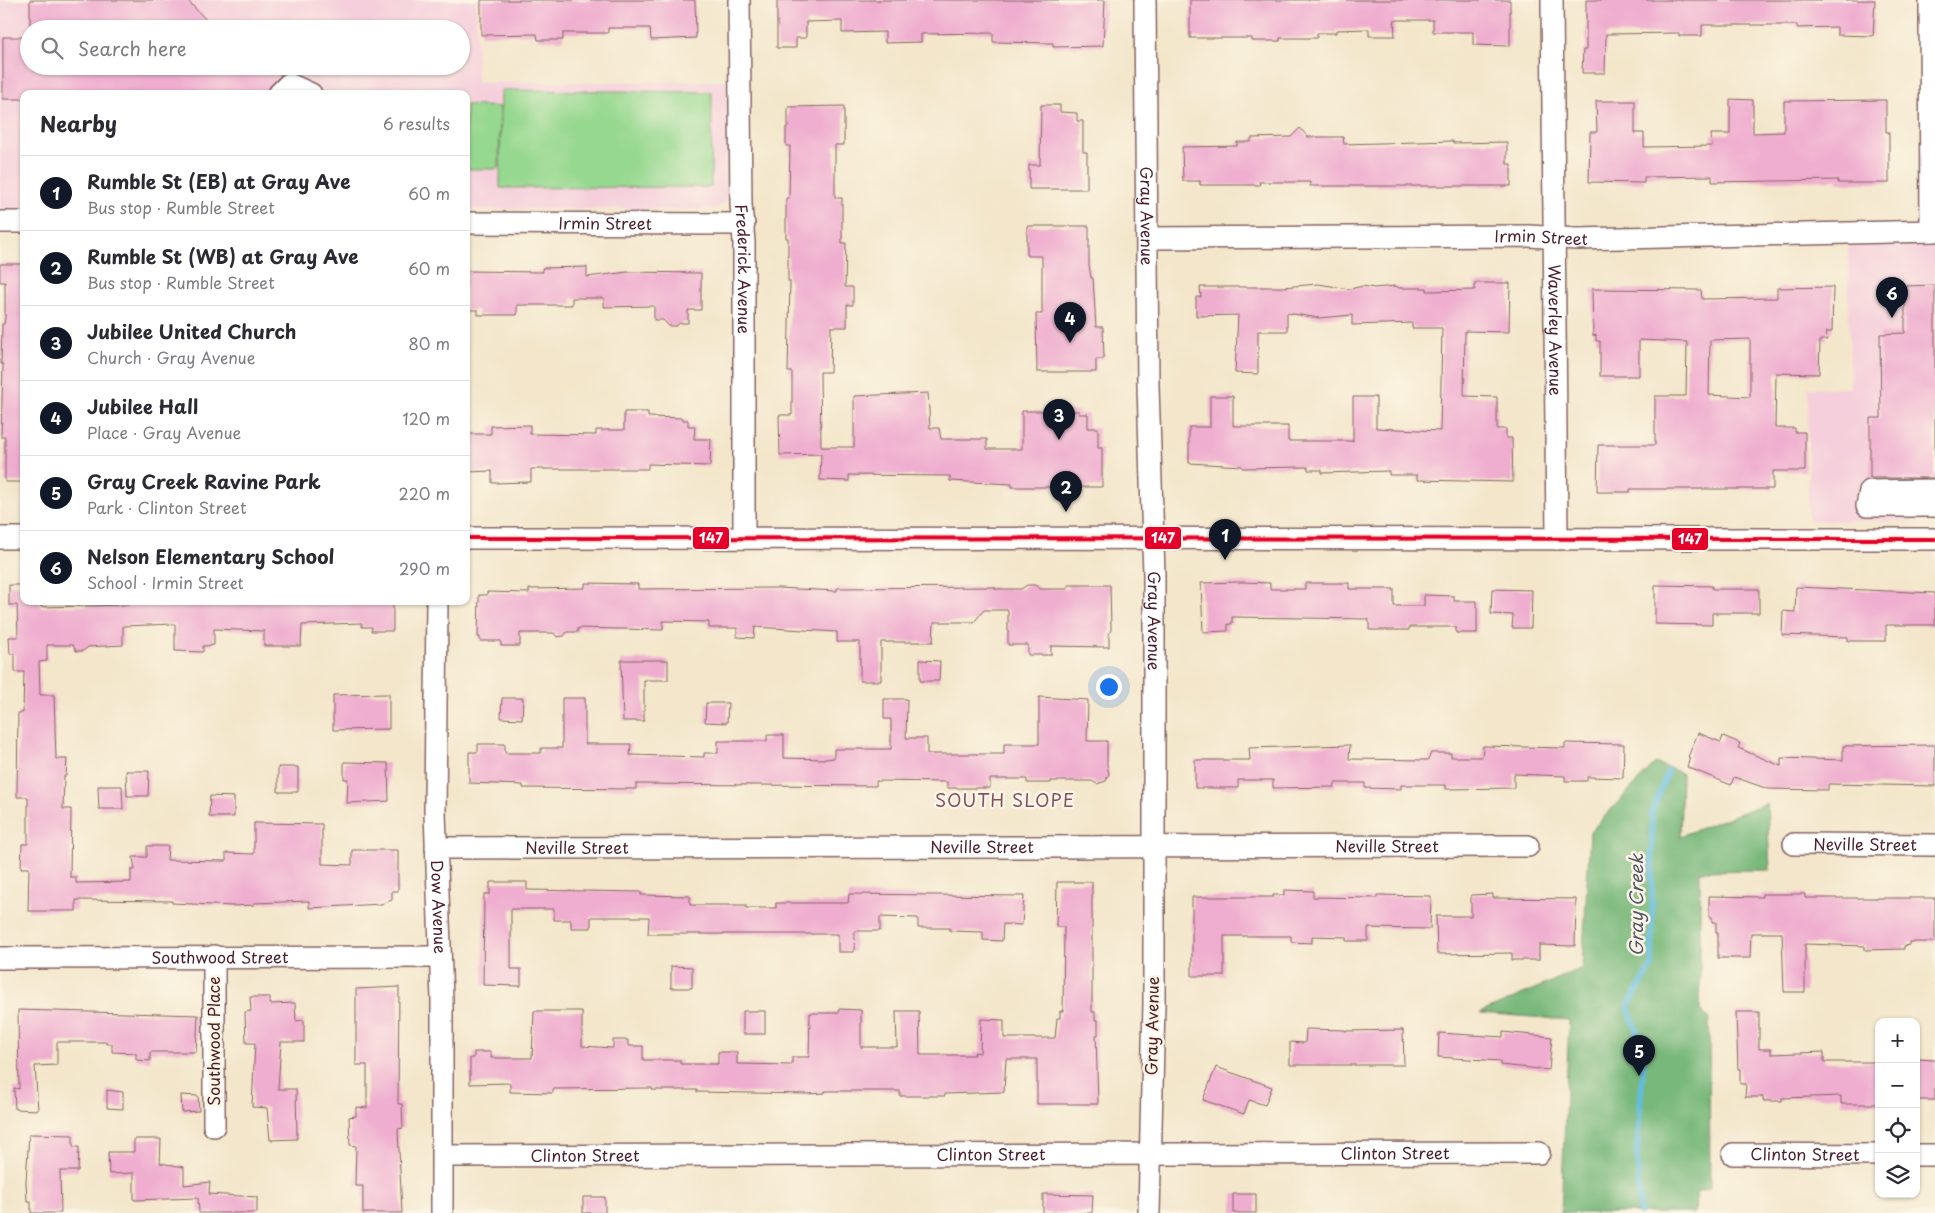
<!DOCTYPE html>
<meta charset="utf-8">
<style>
:root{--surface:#fff;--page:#f7f7f7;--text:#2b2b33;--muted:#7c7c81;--line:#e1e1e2;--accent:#111827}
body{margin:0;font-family:"Playpen Sans",sans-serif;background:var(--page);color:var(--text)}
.controls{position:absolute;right:15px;bottom:15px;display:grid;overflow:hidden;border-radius:10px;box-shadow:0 1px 4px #0004}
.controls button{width:45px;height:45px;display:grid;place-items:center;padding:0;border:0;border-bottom:1px solid var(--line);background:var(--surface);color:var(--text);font:25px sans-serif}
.you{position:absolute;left:1108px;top:686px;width:18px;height:18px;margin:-12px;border:4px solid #fff;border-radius:50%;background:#1a73e8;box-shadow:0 0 0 8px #1a73e833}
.badge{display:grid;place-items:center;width:32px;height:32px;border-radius:50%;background:var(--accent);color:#fff;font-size:16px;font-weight:700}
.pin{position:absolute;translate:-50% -41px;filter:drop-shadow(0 1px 2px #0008)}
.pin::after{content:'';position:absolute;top:26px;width:18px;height:15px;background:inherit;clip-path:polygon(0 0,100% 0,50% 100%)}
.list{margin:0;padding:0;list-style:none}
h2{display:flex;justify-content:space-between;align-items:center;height:65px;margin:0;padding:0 20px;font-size:21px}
h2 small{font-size:16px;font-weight:400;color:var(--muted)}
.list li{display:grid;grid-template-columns:32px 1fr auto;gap:15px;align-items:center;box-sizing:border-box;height:75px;padding:0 20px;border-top:1px solid var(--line)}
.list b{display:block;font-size:19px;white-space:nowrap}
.list p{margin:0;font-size:16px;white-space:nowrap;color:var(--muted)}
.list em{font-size:16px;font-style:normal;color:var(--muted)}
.icon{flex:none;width:28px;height:28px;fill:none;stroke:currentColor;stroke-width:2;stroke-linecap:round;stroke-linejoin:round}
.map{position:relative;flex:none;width:1935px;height:1213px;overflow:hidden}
.search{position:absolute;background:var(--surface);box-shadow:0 1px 4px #0004;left:20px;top:20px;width:450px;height:55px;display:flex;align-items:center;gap:12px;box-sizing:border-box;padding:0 18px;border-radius:28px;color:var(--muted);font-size:19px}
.panel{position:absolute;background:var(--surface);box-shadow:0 1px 4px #0004;left:20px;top:90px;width:450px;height:515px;border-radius:10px}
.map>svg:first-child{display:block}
.built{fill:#f5cfdb;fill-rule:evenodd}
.green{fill:#96d88f;stroke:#707c5d}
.forest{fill:#78b87a;stroke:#616c52}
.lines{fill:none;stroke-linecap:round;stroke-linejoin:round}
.stream{stroke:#62bcdf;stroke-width:5.5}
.building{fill:#efadcf;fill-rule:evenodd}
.minor-casing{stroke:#856563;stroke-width:24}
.minor{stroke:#fff;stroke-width:21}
.bus-1-casing{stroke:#fcf5e5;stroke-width:8}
.bus-1{stroke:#e4002b;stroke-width:4}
.labels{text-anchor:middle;stroke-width:5;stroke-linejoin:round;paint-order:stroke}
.street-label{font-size:16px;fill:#4a1f2b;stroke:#fcf5e5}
.neighbourhood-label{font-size:18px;letter-spacing:1px;fill:#845164;stroke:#fcf5e5}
.water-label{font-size:18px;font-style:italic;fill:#52566a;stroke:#fcf5e5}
.line-badge{stroke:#fcf5e5;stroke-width:2}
.badge-label{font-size:14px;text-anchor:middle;font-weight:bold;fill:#fff}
</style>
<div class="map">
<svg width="1935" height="1213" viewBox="0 0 1935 1213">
<rect width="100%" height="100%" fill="#fcf5e5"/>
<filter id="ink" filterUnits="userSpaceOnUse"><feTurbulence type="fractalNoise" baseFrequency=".02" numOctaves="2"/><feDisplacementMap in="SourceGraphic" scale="10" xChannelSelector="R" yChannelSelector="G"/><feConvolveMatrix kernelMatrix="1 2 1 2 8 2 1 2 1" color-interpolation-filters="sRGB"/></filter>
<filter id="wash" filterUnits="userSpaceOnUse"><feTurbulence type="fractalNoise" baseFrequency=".0096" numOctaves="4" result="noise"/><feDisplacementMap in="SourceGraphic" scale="20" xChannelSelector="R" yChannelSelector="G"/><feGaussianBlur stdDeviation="1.12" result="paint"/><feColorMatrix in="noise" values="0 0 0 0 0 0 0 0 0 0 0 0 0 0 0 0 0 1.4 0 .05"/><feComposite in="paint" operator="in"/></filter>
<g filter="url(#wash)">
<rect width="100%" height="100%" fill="#f3e6cb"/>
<path class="built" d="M0 0H476L477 83 727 81V197L723 204 713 209H466V94H24V209H0ZM29 29H461V66H29Z
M1935 240V521H1808V388H1850L1848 243Z"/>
<path class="green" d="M501 90 712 92 711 187 500 188Z
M466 105 500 107 499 166 497 169H466Z"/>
<path class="forest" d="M1655 763 1682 773 1680 836 1767 803 1770 870 1700 871V1010L1709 1019 1710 1188 1696 1192 1695 1213H1561L1569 1020 1480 1013 1582 968 1590 832Z"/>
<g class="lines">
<path class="stream" d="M1640 1213 1637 1151 1644 1053 1628 1006 1652 966V812L1668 771"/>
</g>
<g id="blocks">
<path class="building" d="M30 0H187L215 29H30Z
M481 0H695L696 38 651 40 650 28H608V33H563V40H538L537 34 481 35Z
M777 0H1105L1103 46 1053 47V43L993 42V33L921 34V42L885 43V32L842 33V21L806 22V38H796V48H777Z
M1190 0H1510V46L1473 45V32H1433V20H1394L1395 36H1369V29L1336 30V33H1317V38H1280V41H1252V38H1190Z
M1586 0H1875L1873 36 1837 35V27L1797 28V25H1702V36H1679V33L1606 34 1605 73H1582L1583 50H1586Z
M3 37H29V66H272L281 75 270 86 267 94H24V99H3Z
M1730 99 1753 100V133L1784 132V101L1886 100V132H1889V183H1838V180L1712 182V176L1644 177V183L1589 182 1590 132H1597L1596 101H1635V133H1644V147L1712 146 1711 134H1730Z
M1041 105H1060V112L1077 113V121H1083V152H1087V189H1029V165H1040Z
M844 106V145H835V198H842V243H846L845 287H853V305H847V327H831L830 372H820L821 447H854V396L928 393 930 428H939L941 439H987V449H1022V411H1079V414H1088V428H1098V448H1102V487H1012V484L950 481V476L849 475V481L820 480 821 454 780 455 779 415H792V372H788L790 281H788V238H786V198H789L790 146H786V127H788V107Z
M1300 128 1308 137H1343L1344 144 1453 141V143L1507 142V164H1511V186H1310V182H1259L1260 185H1200V181H1183L1182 147 1237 146V142H1251V138L1291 137Z
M1027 226H1089V265L1091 278H1093L1096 327H1103L1104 359H1096V372H1037L1036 314H1042V256H1027Z
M0 264H24V482H5V437H1L3 364H1L2 324H4L5 318V282H0Z
M587 267V277L628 272 701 273V310H688V323H680L676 326H669L663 320H654V306L604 307V298H572V305H517V315H478V310H466V271L543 272 542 268Z
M1475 283H1510L1509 332 1465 331 1464 396 1497 397V429H1506V438H1512L1513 482 1417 480V475H1389V471L1322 473V470H1308V467L1242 468V466L1189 463V427H1210V396H1233V426H1288V441H1353V397H1376V428L1440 431 1442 328H1412V323L1352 325V315L1319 318 1287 313V331H1258V374L1235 373 1238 315 1196 316V297H1201L1200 287H1283L1318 284 1350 289 1363 286 1374 288 1396 286 1399 288H1427V291L1475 290Z
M1935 285V478H1870V418H1881L1880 334 1905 333V286Z
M1833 287 1832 332H1826L1827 340H1820L1819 374 1776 373 1775 428H1795V432H1805V471H1773V489H1630V492H1597L1598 445H1655V396H1686L1687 342 1639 340V376H1600V341H1596V335L1593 336 1592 289 1701 290 1702 299 1777 298V288ZM1750 339V397L1709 395 1710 340Z
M624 412H648V417L683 418V420H688V426H695L694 439H711L710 466 648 464V469H531V482L492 483V471L466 472V434H491V426L530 425V434L596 435V430H624Z
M1240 582 1270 583V589H1305V583H1349V589H1394V606H1424V595L1454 596V601H1477V633H1456V627H1409V630H1369V619L1232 617V624H1228V631L1203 632 1201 583Z
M585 583 638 584V589L778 588 837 591V588L995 587V589H1021L1027 585H1035L1040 589H1068V585H1110L1111 630 1109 634V647L1051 646V655H1028V645H1008V610H984L974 622H934L933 642H881V681H860V642H837V632L755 627 754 638 737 637V628H709V622L663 621V630L578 628V632H567L564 636 557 637 554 633H520V646H501V641H480V637H478L479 595H487V592L529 593V589L585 588Z
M9 585H24V601H41V607L129 605V601H393V631H371L372 627H362V623L302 625 301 646H264V631L214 629V645L203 646V652L175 651V624L123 626V645L88 647 83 651H76L73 645H47V661L39 662 40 695H54L56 759H67L66 776H64L63 809H71L70 877H76V883L131 882V870H135L133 857H147V846H168L167 860 226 861V853L254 854V823L322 824V864L352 865V850H398V891H392V900L381 904 309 908V901L254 903V905L232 906 172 903V901L76 900V911H28L29 868H21L22 844H28V797H17L18 713H23L24 672H15V654H10L9 637H18L17 605H9Z
M1655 585 1712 586V589H1759V613H1712V625L1655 624Z
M1796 587 1935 593V625H1886V641H1848V637L1782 635 1783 611 1795 612Z
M1492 589 1532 590 1531 628H1512L1513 615 1491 614Z
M621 660H668V680H644V721H623Z
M920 660 940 661 939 681H920Z
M389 694V729L333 730V695Z
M1039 697 1088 700 1087 741H1107V765L1109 774 1106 781 1097 784 1092 781H1051V783H1027V779H990V788H947V782L876 781V786L636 784V789L523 788V785L469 783V752H478V744H505V753H541V748H562V698H585V744H631L630 755 704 757V753H718V741H767V735H784V758L826 759 834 758V749H891V719H884V699H907L906 738H927V754H1004V744H1039Z
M502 698H523L522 719 501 718Z
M706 703H728L727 723 705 722Z
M1698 733 1721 742 1723 736 1740 743 1738 748 1781 766V758L1843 760V746L1935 745V786L1828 784V790L1768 789 1734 777 1731 785 1687 767 1690 758 1688 757Z
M1565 743 1624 744 1623 778 1587 777V781H1565V776L1514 774V788L1446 789V785H1401V789L1365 788V783H1335V787L1273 788V780H1238V788H1195V760H1250L1249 748 1350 745 1349 759 1428 760 1431 753H1451V757H1482L1483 746 1565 748Z
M344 762 388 763 389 801 347 803 348 779H344Z
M278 767H298V792H278Z
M126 771H149L148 796H127Z
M98 786H122L123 809H99Z
M210 796 234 797V817H209Z
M490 882H527V890L641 892V895L690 896V905H746V908H776V903H848L849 894 1024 896 1022 925 1003 924 1002 941 983 940V932L950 931V928H918V918L880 917V931H855L854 952H838V934H648L649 917H591V928H571V920H554V909H511V969H521V986L483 985 484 894H490Z
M1057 882H1092V1012H1095V1020H1098V1035H1096L1098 1104H1037V1059H1006L1004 1092 945 1094V1096H900V1091H825V1093L807 1094 697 1092V1090H652V1088L553 1089V1093L510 1092V1083L470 1084V1058H474V1052H491V1058H532L534 1011H582V1046L613 1048V1040H628V1046H643V1060H680V1064H718V1052H737V1064L792 1065V1057H809L810 1013H839V1009L861 1010V1047H897L896 1011H919L920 1055H975L974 1052 980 1053 981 1019 1004 1020V1038H1055L1057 1018H1060V1011H1063L1064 927H1056Z
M1284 890 1313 891V897L1377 898V895L1431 896 1430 929 1368 928V941H1346V937L1312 936V943L1291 942V936H1224V976H1192V897H1273V895H1284Z
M1493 894V898L1576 899 1575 946 1539 945V960H1512V953L1437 954 1436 916H1471V895Z
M1762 894H1805V898H1935V942H1909V945L1904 946V949L1865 950V946L1805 944V992H1784L1782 933H1751L1750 958H1718V933H1716V922H1712V917H1709V896L1762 897Z
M671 966 692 967V988H671Z
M399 987 398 1104H402L403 1128 398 1129 402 1213H363V1186H355L356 1146 350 1145 349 1117 356 1116V1107L367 1108V1065H356V989Z
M250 997H270V1004L295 1003 296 1021 304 1020V1042H281L278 1089H296L297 1139 270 1140 267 1108 252 1107 255 1043H246L245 1012 251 1011Z
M18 1010 198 1015 196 1052H150V1061L136 1060V1053L112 1052V1044H106V1042H57V1065L35 1066 38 1110 15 1109 14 1088 19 1089Z
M743 1011H765V1034H743Z
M1736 1012H1759V1049H1771V1054L1824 1052V1062H1879V1104H1841V1096L1782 1098V1101H1763V1097H1745L1746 1084H1740V1069H1738Z
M1306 1029 1345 1030V1031L1403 1030 1404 1065H1290V1042L1305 1043Z
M1503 1032 1552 1037 1549 1070 1500 1065V1061L1438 1057 1439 1033 1503 1037Z
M1916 1059 1935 1060V1100H1916Z
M1216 1067 1272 1087 1265 1105 1249 1100 1244 1114 1203 1100Z
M107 1090 123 1092V1109L107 1108Z
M181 1095 198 1096 199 1111 182 1112Z
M29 1134 73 1135V1147H79L78 1171H60L61 1213H31V1201H27L26 1182Z
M134 1139H161L160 1163 184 1167V1185L210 1182 209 1194 257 1197V1213H199L198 1198 134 1200V1173L109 1174 108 1152H134Z
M1043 1194 1093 1195 1092 1213H1043Z
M1233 1194H1256V1213H1233Z
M583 1197H605V1213H583Z"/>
</g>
</g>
<g filter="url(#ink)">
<use href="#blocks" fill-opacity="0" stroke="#856563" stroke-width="1"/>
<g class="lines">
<defs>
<g id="minor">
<path id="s1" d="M739 0 741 204 744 242V538"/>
<path id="s2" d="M1145 0 1148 386 1154 574V1004L1149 1213"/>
<path id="s3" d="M1552 0 1557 539"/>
<path d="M1930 0 1931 231"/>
<path d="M279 94 289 84 311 94"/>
<path d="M0 222H24"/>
<path id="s4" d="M466 223 744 224"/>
<path id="s5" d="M1147 238 1529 236 1577 239 1935 231"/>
<path d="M1935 490 1870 491 1867 506H1935"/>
<path d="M0 538H24"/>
<path d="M466 538 1935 539"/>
<path id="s6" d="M437 601 435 813 442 999V1213"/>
<path id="s7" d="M1794 844 1935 845"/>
<path id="s8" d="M436 848 1528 846"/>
<path id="s9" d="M0 958 440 957"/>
<path d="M214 1126V956"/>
<path id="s10" d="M1733 1154 1879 1155"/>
<path d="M1916 1155H1935"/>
<path id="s11" d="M443 1156 1539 1153"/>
</g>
</defs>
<use href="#minor" class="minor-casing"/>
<use href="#minor" class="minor"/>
<defs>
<path id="bus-1" d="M466 538 1935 539"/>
</defs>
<use href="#bus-1" class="bus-1-casing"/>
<use href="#bus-1" class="bus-1"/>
</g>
</g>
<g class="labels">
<g class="street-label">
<text dy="6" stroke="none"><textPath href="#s2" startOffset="216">Gray Avenue</textPath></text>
<text dy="6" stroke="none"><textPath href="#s4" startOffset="139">Irmin Street</textPath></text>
<text dy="6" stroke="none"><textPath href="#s5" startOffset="394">Irmin Street</textPath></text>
<text dy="6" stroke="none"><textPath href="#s1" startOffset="269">Frederick Avenue</textPath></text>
<text dy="6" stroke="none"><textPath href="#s3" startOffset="330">Waverley Avenue</textPath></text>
<text dy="6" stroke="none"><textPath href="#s2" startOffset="621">Gray Avenue</textPath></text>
<text dy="6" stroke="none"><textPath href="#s7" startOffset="71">Neville Street</textPath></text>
<text dy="6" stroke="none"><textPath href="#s8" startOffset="951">Neville Street</textPath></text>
<text dy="6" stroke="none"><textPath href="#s8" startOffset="141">Neville Street</textPath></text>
<text dy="6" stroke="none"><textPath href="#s8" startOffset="546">Neville Street</textPath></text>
<text dy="6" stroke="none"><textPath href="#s6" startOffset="306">Dow Avenue</textPath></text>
<text dy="6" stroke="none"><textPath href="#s9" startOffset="220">Southwood Street</textPath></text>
<text transform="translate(1152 1026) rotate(-89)" y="6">Gray Avenue</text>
<text transform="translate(214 1041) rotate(-90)" y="6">Southwood Place</text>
<text dy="6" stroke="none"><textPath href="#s11" startOffset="952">Clinton Street</textPath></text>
<text dy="6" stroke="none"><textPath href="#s10" startOffset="72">Clinton Street</textPath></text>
<text dy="6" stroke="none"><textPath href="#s11" startOffset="142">Clinton Street</textPath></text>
<text dy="6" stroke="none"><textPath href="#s11" startOffset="548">Clinton Street</textPath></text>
</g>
<g class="neighbourhood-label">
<text x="1005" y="807">SOUTH SLOPE</text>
</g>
<g class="water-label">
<text transform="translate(1637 905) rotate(-90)" y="6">Gray Creek</text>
</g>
</g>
<g class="line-badge">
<rect x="692" y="526" width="38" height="24" rx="5" fill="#e4002b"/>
<rect x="1144" y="526" width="38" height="24" rx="5" fill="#e4002b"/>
<rect x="1671" y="527" width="38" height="24" rx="5" fill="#e4002b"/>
</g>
<g class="badge-label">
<text x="711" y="543">147</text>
<text x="1163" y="543">147</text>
<text x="1690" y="544">147</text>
</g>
</svg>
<div class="controls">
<button>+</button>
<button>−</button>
<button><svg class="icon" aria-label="locate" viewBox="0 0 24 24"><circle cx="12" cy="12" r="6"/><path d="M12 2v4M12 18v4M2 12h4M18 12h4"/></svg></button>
<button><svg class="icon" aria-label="layers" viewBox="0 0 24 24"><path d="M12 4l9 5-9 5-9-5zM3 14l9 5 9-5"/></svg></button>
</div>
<div class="you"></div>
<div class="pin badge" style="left:1225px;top:560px">1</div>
<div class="pin badge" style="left:1066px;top:512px">2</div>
<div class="pin badge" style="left:1059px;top:440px">3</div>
<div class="pin badge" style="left:1070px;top:343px">4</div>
<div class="pin badge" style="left:1639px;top:1076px">5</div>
<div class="pin badge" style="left:1892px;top:318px">6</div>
<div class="search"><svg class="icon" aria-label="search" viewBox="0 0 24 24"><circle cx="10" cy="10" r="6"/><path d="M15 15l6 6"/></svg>Search here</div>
<section class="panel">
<h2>Nearby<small>6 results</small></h2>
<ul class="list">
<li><span class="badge">1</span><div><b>Rumble St (EB) at Gray Ave</b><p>Bus stop · Rumble Street</p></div><em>60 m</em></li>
<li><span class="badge">2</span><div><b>Rumble St (WB) at Gray Ave</b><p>Bus stop · Rumble Street</p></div><em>60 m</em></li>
<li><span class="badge">3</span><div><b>Jubilee United Church</b><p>Church · Gray Avenue</p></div><em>80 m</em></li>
<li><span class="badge">4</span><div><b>Jubilee Hall</b><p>Place · Gray Avenue</p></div><em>120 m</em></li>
<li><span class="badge">5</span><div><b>Gray Creek Ravine Park</b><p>Park · Clinton Street</p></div><em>220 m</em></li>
<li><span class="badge">6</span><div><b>Nelson Elementary School</b><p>School · Irmin Street</p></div><em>290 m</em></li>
</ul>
</section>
</div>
